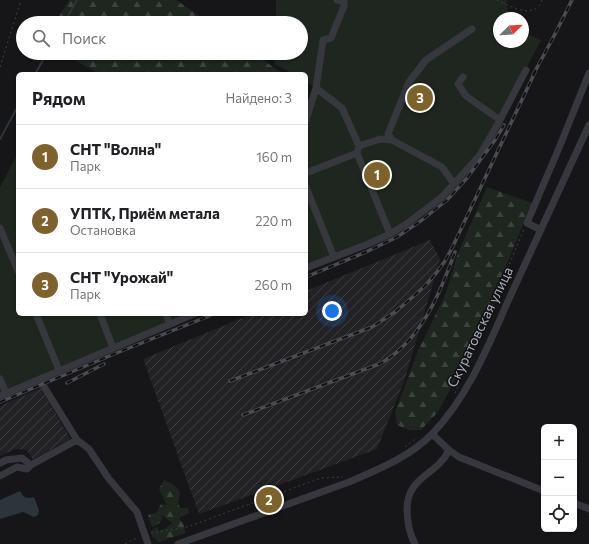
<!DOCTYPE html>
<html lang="ru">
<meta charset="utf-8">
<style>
:root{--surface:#fff;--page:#f2f2f2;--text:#202124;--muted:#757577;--line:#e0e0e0;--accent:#7e622b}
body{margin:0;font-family:Commissioner,sans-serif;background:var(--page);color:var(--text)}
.controls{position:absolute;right:12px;bottom:12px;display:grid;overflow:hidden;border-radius:6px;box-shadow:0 1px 3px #0004}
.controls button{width:36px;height:36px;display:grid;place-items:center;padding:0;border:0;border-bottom:1px solid var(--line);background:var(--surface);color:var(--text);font:20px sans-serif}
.compass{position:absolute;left:493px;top:12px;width:36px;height:36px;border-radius:50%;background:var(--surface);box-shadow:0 1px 3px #0004;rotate:66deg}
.you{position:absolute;left:332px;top:311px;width:14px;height:14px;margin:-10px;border:3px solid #fff;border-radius:50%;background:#1a73e8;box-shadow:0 0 0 6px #1a73e833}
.badge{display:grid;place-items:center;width:26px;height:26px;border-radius:50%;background:var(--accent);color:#fff;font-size:13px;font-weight:700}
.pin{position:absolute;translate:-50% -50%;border:2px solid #fff;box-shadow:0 1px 4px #0006}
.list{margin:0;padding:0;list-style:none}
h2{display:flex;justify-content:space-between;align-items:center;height:52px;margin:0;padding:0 16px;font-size:17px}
h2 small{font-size:13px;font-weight:400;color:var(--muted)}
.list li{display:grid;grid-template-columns:26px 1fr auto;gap:12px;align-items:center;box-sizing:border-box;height:64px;padding:0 16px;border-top:1px solid var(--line)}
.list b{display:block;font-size:15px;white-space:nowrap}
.list p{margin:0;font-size:13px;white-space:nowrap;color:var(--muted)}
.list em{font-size:13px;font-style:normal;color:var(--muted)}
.icon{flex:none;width:22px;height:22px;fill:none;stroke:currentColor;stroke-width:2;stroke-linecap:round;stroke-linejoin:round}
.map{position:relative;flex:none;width:589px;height:544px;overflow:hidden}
.search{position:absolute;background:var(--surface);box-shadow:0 1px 3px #0004;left:16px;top:16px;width:292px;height:44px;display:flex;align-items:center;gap:10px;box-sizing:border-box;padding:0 14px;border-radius:22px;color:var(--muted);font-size:15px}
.panel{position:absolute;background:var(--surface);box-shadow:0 1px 3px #0004;left:16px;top:72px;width:292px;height:244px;border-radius:6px}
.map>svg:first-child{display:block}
.industrial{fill:url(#industrial-furrows)}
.green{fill:#1e261f}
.forest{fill:url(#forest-firs)}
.water{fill:#2c353c}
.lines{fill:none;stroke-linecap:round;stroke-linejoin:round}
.stream{stroke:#2c353c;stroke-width:2}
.path{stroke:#3d3f44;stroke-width:1;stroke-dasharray:2 3;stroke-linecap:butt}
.minor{stroke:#37383d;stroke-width:7}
.rail-casing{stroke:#4a4c52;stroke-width:3.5}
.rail{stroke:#111113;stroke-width:2;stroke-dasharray:6;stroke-linecap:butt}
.labels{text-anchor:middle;stroke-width:3;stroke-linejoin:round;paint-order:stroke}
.street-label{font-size:14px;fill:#a8adb8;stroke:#111113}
</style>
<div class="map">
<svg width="589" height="544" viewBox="0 0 589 544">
<defs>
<pattern id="industrial-furrows" width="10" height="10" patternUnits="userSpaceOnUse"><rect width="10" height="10" fill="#222225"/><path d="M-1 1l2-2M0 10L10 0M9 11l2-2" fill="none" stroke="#3f3f43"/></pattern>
<pattern id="forest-firs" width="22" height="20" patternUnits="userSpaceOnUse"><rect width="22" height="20" fill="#1e261f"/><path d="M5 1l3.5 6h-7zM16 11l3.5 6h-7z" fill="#3c433d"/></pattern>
</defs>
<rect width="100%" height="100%" fill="#161618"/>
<path class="industrial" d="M430 240 440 259 405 379 377 449 199 514 143 359 252 314H306V291Z
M41 388 71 440 59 445 33 460 27 450 15 449 0 456V406Z"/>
<path class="green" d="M276 0H507L506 4 510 18H499V42H523V32L541 40 500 120 480 155 454 184 405 225 306 268V103L316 88 306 82V74H293L275 64V53H301V23H276Z
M18 153V314H194L0 396V187Z"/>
<path class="forest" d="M69 0H176L210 23H55Z
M63 53H253L283 74H99Z
M487 187 532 203 473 346 438 412 421 430H409L397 425 395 412 418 351 446 293 458 253Z
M164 480 174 485 180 492 178 503 180 508H188L189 513 179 518 184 525 185 533 159 542 152 536 151 531 157 527 159 531 166 528 172 523 161 514 163 519 158 524 152 527 148 515 156 513 161 504 167 505 159 489Z"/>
<path class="water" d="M20 491C24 498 26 499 34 497L39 510 38 515 34 517 23 512 0 519V500Z"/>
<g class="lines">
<path class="stream" d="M64 23 77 0
M35 74 47 53
M0 139 18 106"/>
<path class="path" d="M497 0C510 6 535 21 542 0
M0 67 21 0
M455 393 480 335 524 229
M405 447 415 439
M151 533 187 527 321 478 343 477
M125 544 139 537"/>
<path class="minor" d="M463 77 458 84 466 96 500 120
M316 88 342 108 359 146 380 139 392 140 442 167 454 184
M306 120 316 88 323 40 331 38 344 6V2L337 0
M392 140 388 134 409 82 426 60 472 29
M359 146 357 153 390 234
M306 173 357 153
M306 187 334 257
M0 228 18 271
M541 230 527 223 559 148 589 73
M306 268 368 244 390 234 405 225 442 197 480 155 500 120 526 70
M36 314 59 370
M100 314 113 348
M166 314 170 324
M42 378 43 385 77 440 89 449 109 479 137 512 148 544
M0 379 6 393
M0 396 194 314
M432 434 449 450 459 457 544 491
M0 463 6 460 22 458 31 465
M0 476 17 467 27 469 31 465 77 440
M574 503 589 509
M178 544 349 482C379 469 410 457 433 433 469 395 488 346 509 299 536 241 562 183 589 125
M415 544C409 533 408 524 407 511 406 476 437 476 449 450"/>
<defs>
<path id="rail" d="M533 75 554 36 572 0
M306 277 366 252 397 237 422 220 447 200 467 178 495 140 504 125
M230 381 372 327 395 312 407 302 426 285 437 272 445 261 453 246 536 70
M67 383 104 364
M0 402 114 354 214 314
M243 415 379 364C383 362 388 359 392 356 425 331 441 290 455 252"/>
</defs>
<use href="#rail" class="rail-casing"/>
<use href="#rail" class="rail"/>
</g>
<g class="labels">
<g class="street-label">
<text transform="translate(480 327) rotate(-64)" y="5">Скуратовская улица</text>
</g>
</g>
</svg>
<div class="controls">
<button>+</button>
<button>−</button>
<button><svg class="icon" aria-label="locate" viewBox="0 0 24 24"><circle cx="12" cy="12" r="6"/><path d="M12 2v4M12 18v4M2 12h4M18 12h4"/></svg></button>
</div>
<svg class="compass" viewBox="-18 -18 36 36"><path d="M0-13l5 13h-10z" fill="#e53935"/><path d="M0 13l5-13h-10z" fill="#757577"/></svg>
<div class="you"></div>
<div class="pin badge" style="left:377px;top:175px">1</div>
<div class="pin badge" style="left:269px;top:500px">2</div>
<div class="pin badge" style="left:420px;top:98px">3</div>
<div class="search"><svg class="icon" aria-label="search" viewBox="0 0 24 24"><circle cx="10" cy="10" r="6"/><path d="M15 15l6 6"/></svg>Поиск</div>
<section class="panel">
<h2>Рядом<small>Найдено: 3</small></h2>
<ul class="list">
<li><span class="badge">1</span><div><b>СНТ &quot;Волна&quot;</b><p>Парк</p></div><em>160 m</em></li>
<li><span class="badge">2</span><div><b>УПТК, Приём метала</b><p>Остановка</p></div><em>220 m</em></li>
<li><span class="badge">3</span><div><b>СНТ &quot;Урожай&quot;</b><p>Парк</p></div><em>260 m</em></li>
</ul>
</section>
</div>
